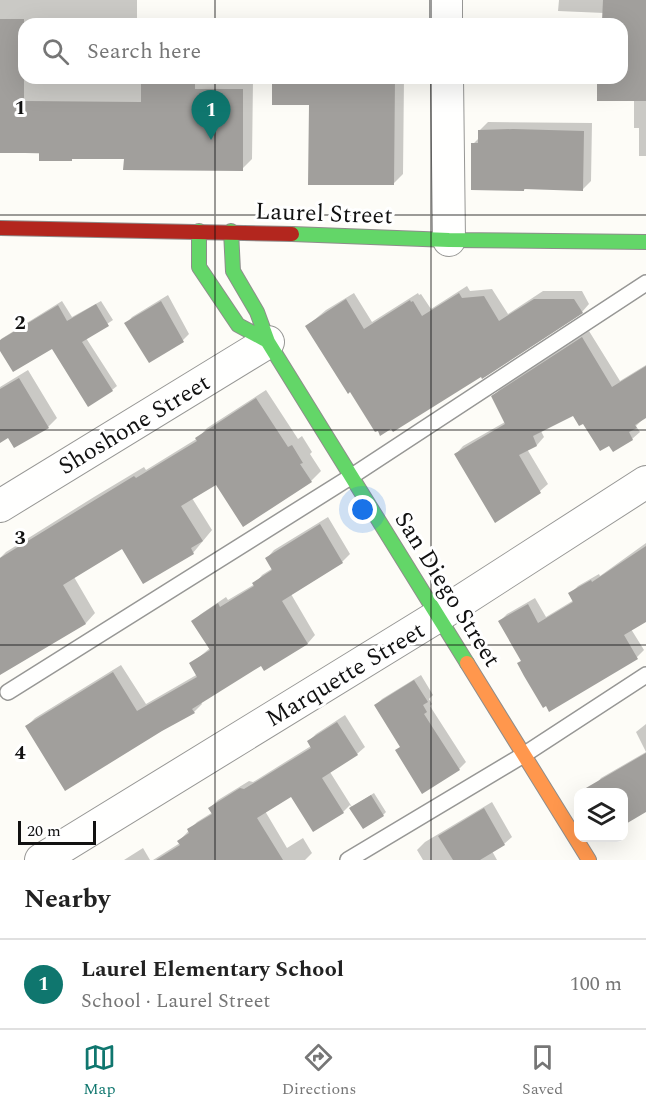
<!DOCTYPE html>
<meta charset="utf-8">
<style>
:root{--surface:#fff;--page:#f6f6f6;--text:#222;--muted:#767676;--line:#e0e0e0;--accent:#0f766e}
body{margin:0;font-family:Spectral,serif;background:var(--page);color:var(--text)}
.controls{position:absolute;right:18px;bottom:18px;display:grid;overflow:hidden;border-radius:12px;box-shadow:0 6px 24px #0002}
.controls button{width:54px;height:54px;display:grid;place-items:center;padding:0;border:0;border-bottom:2px solid var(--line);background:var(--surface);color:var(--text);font:30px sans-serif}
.scale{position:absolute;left:18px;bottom:15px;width:78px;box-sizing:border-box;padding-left:6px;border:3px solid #111;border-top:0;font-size:16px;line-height:21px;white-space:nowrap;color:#111;-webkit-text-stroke:4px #fff;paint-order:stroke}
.you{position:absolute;left:363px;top:510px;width:21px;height:21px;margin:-15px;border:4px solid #fff;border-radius:50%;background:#1a73e8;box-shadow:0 0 0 9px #1a73e833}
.badge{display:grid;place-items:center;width:39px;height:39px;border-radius:50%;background:var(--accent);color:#fff;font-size:20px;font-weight:700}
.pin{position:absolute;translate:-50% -50px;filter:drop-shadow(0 2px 3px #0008)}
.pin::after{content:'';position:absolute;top:32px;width:21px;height:18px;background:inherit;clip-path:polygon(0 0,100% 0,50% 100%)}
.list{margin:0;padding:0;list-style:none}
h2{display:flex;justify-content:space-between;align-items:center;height:78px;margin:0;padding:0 24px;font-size:26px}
h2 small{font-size:20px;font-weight:400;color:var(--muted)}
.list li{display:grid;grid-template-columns:39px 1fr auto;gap:18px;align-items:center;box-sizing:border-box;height:90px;padding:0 24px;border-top:2px solid var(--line)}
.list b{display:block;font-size:22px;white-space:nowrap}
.list p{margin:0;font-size:20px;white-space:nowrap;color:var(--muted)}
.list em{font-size:20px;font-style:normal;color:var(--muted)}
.icon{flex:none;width:33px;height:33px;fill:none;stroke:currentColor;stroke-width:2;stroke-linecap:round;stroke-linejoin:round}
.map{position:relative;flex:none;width:646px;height:860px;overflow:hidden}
.search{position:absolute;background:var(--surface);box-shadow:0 6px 24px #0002;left:18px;right:18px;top:18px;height:66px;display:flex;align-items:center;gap:15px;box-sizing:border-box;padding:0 21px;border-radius:18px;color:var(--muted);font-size:22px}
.sheet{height:168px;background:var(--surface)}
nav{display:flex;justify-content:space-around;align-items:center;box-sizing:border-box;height:84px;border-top:2px solid var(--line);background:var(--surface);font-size:16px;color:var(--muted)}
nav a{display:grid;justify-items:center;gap:3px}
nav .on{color:var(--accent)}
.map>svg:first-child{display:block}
.shadow{fill:#0003}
.building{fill:#a19f9c}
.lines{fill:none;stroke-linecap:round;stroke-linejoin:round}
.lane-casing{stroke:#979795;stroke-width:18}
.street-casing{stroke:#979795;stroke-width:34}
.fast-casing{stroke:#8e8d8b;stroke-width:16}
.slow-casing{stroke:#8e8d8b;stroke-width:16}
.jam-casing{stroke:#8e8d8b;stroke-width:16}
.lane{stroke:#fffffe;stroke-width:15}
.street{stroke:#fffffe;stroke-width:32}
.fast{stroke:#63d668;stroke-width:14}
.slow{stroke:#ff974d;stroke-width:14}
.jam{stroke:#b3261e;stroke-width:14}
.grid{fill:none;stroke:#111;stroke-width:1.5;stroke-opacity:0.55}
.labels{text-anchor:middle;stroke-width:6;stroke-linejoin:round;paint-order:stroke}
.street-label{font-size:24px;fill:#111;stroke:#fff}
.grid-label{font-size:20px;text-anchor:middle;font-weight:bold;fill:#111;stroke:#fff;stroke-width:6;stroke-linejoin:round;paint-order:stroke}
</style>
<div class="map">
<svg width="646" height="860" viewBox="0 0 646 860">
<rect width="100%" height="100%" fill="#fdfcf7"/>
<path class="shadow" d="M0 0H137V24H24V78L253 80 252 159 242 169 125 157 0 152Z
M559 0H646V156H639V128H634V99L598 78H622V24H619V22L604 13 558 11Z
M274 78H404L403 174 393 184 310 103Z
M488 122 592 123 591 181 582 190 526 188 524 190 473 144 480 137V130Z
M467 286 470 291 492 289 508 314 543 291H582L589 304 582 312 483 377 307 326 326 310 354 293 372 322 418 293 419 295 421 294 431 309Z
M168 295 189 334 183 340 126 324 132 317Z
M62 301 72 317 101 301 113 320 86 338 117 386 112 390 52 347 0 349 1 339Z
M589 331 620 381 646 365V416L636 426 640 432 632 439 584 422 574 414 541 431 544 437 537 445 527 449 548 484 540 491 496 521 456 454 463 446 505 422 493 397 500 389Z
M28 370 57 418 48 427 9 436 0 442V387Z
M266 390 298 439 302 436 312 452 310 454 321 471 311 481 216 483 192 498 212 530 193 553 123 546 74 577 95 613 86 623 0 674V558L6 552 94 497 144 467 146 470 198 438 207 428Z
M328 517 350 554 342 562 291 594 315 635 308 643 264 669 261 664 201 702 202 704 194 712 27 726 35 718 121 665 146 704 198 674 191 664 210 648 193 621 201 614 226 597 228 600 255 584 262 575 273 568 267 558 274 550Z
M646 543V620L631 629 644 650 637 657 522 660 500 621 507 614 535 598 546 617 574 600 570 594 578 586 599 574 600 576Z
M421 675 433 695 429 699 432 704 430 706 466 762 459 769 401 746 376 705 382 699Z
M345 715 365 747 357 754 330 772 352 807 374 793 386 812 383 815 363 827 350 805 343 812 292 794 265 811 287 848 303 838 312 853 305 860H153L180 843 179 841 197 822 213 812 210 808 218 800 249 781 253 782 311 746 309 741 316 734Z
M646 724V752L636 732Z
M646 752V810L624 823V792H601L596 784 601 778Z
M492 802 512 837 504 844 492 851 497 860H423L417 850 425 842Z
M143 848 150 860H124Z"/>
<path class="building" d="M603 0H646V101H597V78H622V23L602 21Z
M0 19H24V101L141 102V78H195V89H243V171L123 170 124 159H72V161H39V153H0Z
M272 78H395L394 185H308L309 105H272Z
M513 129 584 131 583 191 524 189V191L471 190V143H478V130Z
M459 293 462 298 484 296 499 321 534 299H574L583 313 482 379 481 377 393 432 391 429 380 436 378 431 375 432 350 392 348 394 305 326 346 299 364 329 410 300 411 302 413 301 422 316Z
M161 301 184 342 149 363 124 323Z
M96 304 109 326 82 342 113 391 88 407 52 349 13 372 0 351V340L58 305 67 321Z
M582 337 612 387 646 366V418L635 425 637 428 629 432 633 440 613 452 609 446 600 451 583 424 579 426 573 416 533 436 537 446 519 455 541 493 495 523 454 454 505 424 491 396Z
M19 378 49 428 14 448 8 438 0 443V389Z
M256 398 288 447 292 445 303 463 300 464 312 482 243 527 216 485 181 506 203 541 191 548 194 554 143 584 122 549 63 585 86 624 0 675V558L134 476 136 478 197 441 195 438Z
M320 524 343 563 282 601 308 644 264 671 261 666 192 709 195 713 162 731 65 791 25 726 113 672 137 711 197 677 189 663 210 650 191 621 218 603 220 607 254 586 252 583 272 570 265 558Z
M646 546V622L624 635 638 659 549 712 546 706 543 708 524 676 517 663 521 661 498 621 528 604 538 623 573 602 568 593 591 580 592 582Z
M414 680 428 702 423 705 427 712 424 714 460 770 422 794 395 750 400 747 374 705Z
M337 722 358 755 322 778 344 813 313 832 291 797 257 818 283 860H156L180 845 177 841 189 833 187 829 212 814 208 808 240 788 244 789 311 748 307 741Z
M646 753V812L624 825V792H579Z
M371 795 384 816 363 829 349 808Z
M484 808 505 845 480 860H453L438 836Z"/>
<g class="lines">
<defs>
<path id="lane" d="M8 692 352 476 646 283
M348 860 525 754 646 675"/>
<path id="street" d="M446 0V24
M447 78 449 240
M0 506 268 342
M41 860 438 616 646 482"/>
<path id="fast" d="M199 231V267L238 325 264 339
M231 231 233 271 257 312 268 342 467 663
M292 234 449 240 646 242"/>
<path id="slow" d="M467 663 589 860"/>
<path id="jam" d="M0 228 292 234"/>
</defs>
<use href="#lane" class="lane-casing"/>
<use href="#street" class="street-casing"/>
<use href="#fast" class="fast-casing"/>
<use href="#slow" class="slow-casing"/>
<use href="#jam" class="jam-casing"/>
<use href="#lane" class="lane"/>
<use href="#street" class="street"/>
<use href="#fast" class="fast"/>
<use href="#slow" class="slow"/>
<use href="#jam" class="jam"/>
</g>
<path class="grid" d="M215 0V24M431 0V24M215 78V860M431 78V860M0 215H646M0 430H646M0 645H646"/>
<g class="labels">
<g class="street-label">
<text transform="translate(324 213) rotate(2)" y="8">Laurel Street</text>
<text transform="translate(134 424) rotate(-31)" y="8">Shoshone Street</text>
<text transform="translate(448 589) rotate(58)" y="8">San Diego Street</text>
<text transform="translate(345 674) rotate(-31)" y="8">Marquette Street</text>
</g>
</g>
<g class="grid-label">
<text x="20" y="114">1</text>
<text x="20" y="329">2</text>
<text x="20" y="544">3</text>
<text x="20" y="759">4</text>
</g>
</svg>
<div class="controls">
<button><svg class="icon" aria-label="layers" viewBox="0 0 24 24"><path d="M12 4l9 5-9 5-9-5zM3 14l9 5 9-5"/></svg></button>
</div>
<div class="scale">20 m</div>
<div class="you"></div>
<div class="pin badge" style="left:211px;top:140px">1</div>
<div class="search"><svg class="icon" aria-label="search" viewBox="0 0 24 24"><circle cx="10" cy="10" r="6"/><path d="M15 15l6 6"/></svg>Search here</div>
</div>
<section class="sheet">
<h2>Nearby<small></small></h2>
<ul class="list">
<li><span class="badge">1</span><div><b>Laurel Elementary School</b><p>School · Laurel Street</p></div><em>100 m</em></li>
</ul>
</section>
<nav>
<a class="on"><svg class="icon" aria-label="map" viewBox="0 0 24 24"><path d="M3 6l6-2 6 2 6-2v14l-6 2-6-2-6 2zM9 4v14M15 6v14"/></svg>Map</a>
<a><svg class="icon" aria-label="directions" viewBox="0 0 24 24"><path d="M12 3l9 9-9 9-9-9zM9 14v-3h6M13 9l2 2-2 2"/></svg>Directions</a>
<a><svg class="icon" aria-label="saved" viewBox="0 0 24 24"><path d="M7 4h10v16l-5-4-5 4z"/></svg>Saved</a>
</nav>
